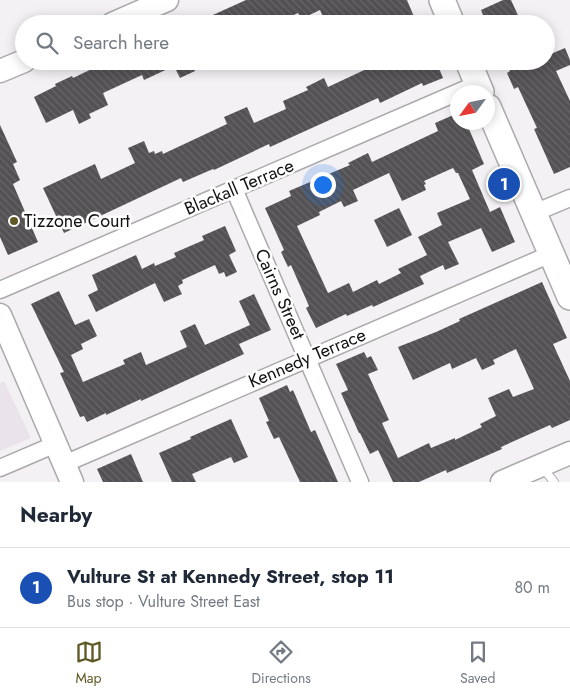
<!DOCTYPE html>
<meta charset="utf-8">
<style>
:root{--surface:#fff;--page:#f6f6f7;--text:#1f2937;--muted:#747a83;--line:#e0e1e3;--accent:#5f5825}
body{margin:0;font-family:Jost,sans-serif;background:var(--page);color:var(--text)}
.compass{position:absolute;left:450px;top:85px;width:45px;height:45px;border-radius:50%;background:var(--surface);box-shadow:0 2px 12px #0003;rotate:237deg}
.you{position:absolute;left:322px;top:184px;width:18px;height:18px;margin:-12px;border:4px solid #fff;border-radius:50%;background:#1a73e8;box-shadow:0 0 0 8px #1a73e833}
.badge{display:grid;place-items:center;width:32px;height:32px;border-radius:50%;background:var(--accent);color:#fff;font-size:16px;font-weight:700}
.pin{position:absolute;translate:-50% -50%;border:2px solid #fff;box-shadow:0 1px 5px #0006}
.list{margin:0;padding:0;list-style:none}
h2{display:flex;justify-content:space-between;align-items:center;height:65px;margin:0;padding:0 20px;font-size:21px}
h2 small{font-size:16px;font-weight:400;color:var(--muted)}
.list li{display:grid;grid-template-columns:32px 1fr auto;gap:15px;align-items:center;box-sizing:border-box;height:80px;padding:0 20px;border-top:1px solid var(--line)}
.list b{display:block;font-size:19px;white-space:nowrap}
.list p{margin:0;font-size:16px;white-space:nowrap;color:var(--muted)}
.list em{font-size:16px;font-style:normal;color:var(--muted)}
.icon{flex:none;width:28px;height:28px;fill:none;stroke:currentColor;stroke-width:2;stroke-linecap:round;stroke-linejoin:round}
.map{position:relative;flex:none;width:570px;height:482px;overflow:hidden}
.search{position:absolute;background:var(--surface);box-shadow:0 2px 12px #0003;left:15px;right:15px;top:15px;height:55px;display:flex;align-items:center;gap:12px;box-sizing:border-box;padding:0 18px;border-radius:28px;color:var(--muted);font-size:19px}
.sheet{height:145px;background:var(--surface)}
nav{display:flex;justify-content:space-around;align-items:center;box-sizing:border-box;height:70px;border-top:1px solid var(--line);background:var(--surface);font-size:14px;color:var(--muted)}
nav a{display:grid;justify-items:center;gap:2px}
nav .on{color:var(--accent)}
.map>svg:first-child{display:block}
.built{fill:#ebe3ec}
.building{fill:url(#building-back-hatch);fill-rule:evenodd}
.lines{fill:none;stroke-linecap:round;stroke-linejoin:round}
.lane-casing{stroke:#aca9ac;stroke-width:10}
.street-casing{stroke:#aca9ac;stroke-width:19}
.secondary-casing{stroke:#aca9ac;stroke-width:25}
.primary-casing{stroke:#aca9ac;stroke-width:28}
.lane{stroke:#fff;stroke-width:8}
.street{stroke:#fff;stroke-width:16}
.secondary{stroke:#fff;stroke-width:22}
.primary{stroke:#fff;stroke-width:25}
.poi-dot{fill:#5f5825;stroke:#fff;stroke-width:2}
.labels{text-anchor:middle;stroke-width:5;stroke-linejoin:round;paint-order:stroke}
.street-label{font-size:18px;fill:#121112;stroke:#fff}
.poi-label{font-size:18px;fill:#121112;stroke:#fff;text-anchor:start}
</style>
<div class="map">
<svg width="570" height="482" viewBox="0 0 570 482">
<defs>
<pattern id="building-back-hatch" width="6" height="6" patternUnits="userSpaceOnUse" patternTransform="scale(1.25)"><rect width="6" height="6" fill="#535153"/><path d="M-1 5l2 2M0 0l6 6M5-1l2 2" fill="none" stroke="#676667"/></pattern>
</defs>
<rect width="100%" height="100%" fill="#f4f1f4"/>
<path class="built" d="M4 381 31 438 0 451V383Z"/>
<path class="building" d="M246 0H407L417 24H391L388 16 368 24H326L320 10 301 19 298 13 274 24H193Z
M503 0H511L522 24H466L483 15 481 10Z
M565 48 570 60V65L556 71 570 101V167L554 174 534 129 537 128 518 87 514 89 507 73 510 71 506 61H546V56Z
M105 61H190L195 71 180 78 174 66 144 80 142 75 103 93 108 105 89 114 91 118 79 124 73 110 46 123 34 97 56 86 55 84 72 76 73 78 98 66 97 65Z
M397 61H436L443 78 423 86 422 83 380 103 378 98 270 147 269 144 214 170 213 169 183 182 181 178 64 233 43 188 95 164 101 179 135 163 128 148 144 141 149 153 154 151 155 154 162 151 163 154 227 124 224 117 247 107 254 123 286 109 283 101 308 90 306 87 324 78 328 87 375 65 377 70Z
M458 113V122H466L484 164 472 170 490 212 500 207 515 242 492 252 481 228 448 242 459 264 445 270 443 265 420 276 424 284 373 307 372 305 347 316 346 314 316 328 306 308 309 306 291 265 288 267 281 252 284 250 265 208 291 196 289 191 350 165 348 163 368 153 372 162 438 131 435 123ZM453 168 456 173H458L470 199 437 213 442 225 418 237 427 255 398 269 401 273 379 284 377 280 353 292 349 283 328 293 297 226 320 215 319 212 341 201 344 207 358 201 353 190 389 173 402 201 426 190 424 185 426 184 424 181Z
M0 125 17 162 13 164 20 180 13 184 38 242 8 255 0 237Z
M399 208 412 235 387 247 374 220Z
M225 226 236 251 229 255 237 272 226 277 224 272 219 274 215 265 182 280 183 283 178 286 182 294 164 302 155 283 96 312 88 295 98 290 92 275 136 255 142 269 154 263 155 266 176 257 174 253 204 240 202 236Z
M542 282 567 338 553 344 570 381V420L552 428 550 425 501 447 502 449 447 473 446 470 419 482H393L378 450 370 454 360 433H359L341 393 348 390 336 364 364 352 367 358 371 356 378 370 368 374 389 420 382 423 398 458 429 443 431 448 455 438V440L482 427 480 424 496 416 488 398 509 389 513 397 534 389 516 349 493 360 495 364 482 370 476 358 452 369 450 363 413 380 398 347 436 332 460 321 459 319Z
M59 291 75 325 89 319 97 336 81 344 83 349 71 355 83 382 125 364 123 360 141 352 146 365 187 347 180 331 195 324 205 345 250 325 239 301 254 294 271 330 239 344 244 354 141 401V399L106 415V413L87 422 84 416 80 417 60 373 64 372 31 304Z
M287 385 290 392 293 390 311 432 315 430 338 482H300L279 437 274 439 266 422 269 421 259 398Z
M231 419 248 457 234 463 231 457 192 474 196 482H172L159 453 191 439 190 437Z
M131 454 143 482H103L97 469Z"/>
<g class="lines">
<defs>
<path id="lane" d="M543 468 554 482"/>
<path id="street" d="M234 189 360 482
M534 213 570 198
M0 290 477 84
M64 464 551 254
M0 468 56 444"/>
<path id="secondary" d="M112 24 167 0
M0 71 24 61
M0 315 72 482
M502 482 570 453"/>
<path id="primary" d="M442 0 452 24
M468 61 481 92
M488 107 570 297"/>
</defs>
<use href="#lane" class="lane-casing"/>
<use href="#street" class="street-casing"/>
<use href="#secondary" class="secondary-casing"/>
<use href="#primary" class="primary-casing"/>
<use href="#lane" class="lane"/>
<use href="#street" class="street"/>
<use href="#secondary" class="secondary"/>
<use href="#primary" class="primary"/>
</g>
<circle class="poi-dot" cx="14" cy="221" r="5"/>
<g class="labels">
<g class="street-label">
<text transform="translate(239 187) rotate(-23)" y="6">Blackall Terrace</text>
<text transform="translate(280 294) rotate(66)" y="6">Cairns Street</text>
<text transform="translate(307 358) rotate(-23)" y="6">Kennedy Terrace</text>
</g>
<g class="poi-label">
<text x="24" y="227">Tizzone Court</text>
</g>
</g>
</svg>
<svg class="compass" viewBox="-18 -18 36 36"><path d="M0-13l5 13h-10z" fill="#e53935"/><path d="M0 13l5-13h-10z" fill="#747a83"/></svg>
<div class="you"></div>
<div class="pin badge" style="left:504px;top:184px;background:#1a4fb4">1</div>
<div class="search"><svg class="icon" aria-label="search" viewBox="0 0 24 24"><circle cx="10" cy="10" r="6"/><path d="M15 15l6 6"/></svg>Search here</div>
</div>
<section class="sheet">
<h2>Nearby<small></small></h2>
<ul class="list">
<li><span class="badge" style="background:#1a4fb4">1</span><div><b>Vulture St at Kennedy Street, stop 11</b><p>Bus stop · Vulture Street East</p></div><em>80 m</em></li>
</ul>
</section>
<nav>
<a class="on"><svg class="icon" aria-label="map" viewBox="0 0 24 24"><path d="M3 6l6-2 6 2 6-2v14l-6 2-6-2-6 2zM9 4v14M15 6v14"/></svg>Map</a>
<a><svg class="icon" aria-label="directions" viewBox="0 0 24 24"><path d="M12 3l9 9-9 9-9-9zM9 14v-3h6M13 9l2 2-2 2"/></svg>Directions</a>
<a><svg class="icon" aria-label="saved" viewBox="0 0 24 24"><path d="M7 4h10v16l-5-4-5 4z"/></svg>Saved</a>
</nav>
